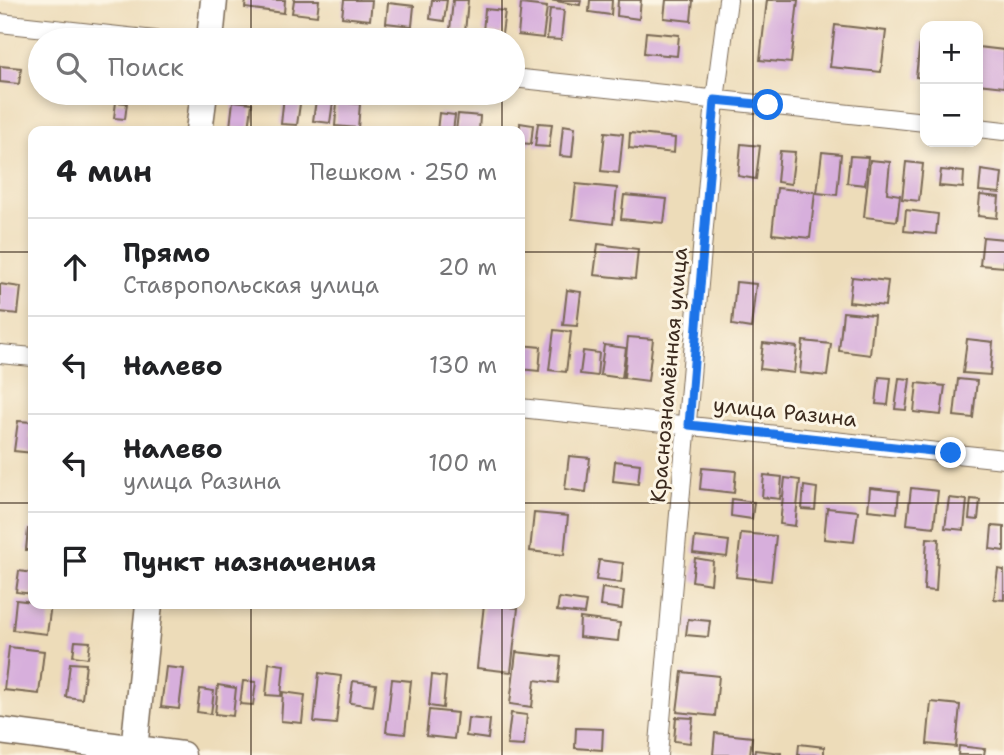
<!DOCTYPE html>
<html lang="ru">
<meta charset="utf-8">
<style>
:root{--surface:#fff;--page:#f6f6f6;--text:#202124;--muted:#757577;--line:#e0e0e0}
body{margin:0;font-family:"Shantell Sans",sans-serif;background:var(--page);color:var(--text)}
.controls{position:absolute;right:21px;top:21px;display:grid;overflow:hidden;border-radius:14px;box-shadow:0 4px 10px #0003}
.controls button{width:63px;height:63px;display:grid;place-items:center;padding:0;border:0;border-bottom:2px solid var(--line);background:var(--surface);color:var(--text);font:35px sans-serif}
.stop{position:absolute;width:21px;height:21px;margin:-16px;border:5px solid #1a73e8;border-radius:50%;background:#fff}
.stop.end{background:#1a73e8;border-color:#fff;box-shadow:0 2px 7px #0008}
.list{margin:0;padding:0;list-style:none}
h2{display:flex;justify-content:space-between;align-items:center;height:91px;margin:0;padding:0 28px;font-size:30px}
h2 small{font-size:23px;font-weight:400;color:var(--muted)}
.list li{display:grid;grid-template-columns:46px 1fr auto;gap:21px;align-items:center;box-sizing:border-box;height:98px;padding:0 28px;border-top:2px solid var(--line)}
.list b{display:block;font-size:26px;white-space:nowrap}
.list p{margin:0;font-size:23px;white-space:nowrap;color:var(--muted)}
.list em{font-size:23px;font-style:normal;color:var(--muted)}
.icon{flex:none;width:38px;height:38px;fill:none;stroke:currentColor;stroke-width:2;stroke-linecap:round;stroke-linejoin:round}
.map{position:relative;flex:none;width:1004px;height:755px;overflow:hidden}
.search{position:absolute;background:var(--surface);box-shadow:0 4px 10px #0003;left:28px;top:28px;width:497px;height:77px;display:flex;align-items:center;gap:18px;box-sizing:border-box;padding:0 24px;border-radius:38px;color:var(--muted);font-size:26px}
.panel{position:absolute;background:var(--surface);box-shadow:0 4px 10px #0003;left:28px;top:126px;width:497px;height:483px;border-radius:14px}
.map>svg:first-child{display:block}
.building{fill:#d7afdc}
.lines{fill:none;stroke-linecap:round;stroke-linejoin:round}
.street-casing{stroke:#796854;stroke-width:20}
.secondary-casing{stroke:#796854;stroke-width:29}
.street{stroke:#fff;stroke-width:18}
.secondary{stroke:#fff;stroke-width:26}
.route{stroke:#1a73e8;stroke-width:9}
.grid{fill:none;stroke:#3b2a1e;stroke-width:2;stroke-opacity:0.55}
.labels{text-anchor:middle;stroke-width:6;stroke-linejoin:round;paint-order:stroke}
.street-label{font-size:21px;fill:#3b2a1e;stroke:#fcf5e5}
</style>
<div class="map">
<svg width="1004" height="755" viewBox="0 0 1004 755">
<rect width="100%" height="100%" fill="#fcf5e5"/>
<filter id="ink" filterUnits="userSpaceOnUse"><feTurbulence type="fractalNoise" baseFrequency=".0143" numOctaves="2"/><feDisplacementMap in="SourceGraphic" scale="14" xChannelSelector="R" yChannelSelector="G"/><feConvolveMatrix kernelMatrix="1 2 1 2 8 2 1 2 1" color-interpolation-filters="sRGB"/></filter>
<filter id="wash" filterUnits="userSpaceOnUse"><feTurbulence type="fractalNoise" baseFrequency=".00686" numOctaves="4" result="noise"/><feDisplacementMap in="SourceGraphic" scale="28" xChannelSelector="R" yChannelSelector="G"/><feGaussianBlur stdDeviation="1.57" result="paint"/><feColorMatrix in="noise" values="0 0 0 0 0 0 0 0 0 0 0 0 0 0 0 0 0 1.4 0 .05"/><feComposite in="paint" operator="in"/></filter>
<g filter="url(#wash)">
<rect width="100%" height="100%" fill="#eddcb9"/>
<g id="blocks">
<path class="building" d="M246 0H285L284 13 245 8Z
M294 0H319L317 16 292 13Z
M344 0H372L370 20 342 17Z
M432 0H447L444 21 430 19Z
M453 0H468L465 32 450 30Z
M549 0H581L580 5Z
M590 0H612L611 15 589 12Z
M618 0H641L639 19 617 16Z
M666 0H693L691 21 664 18Z
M767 0H798L791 63 760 60Z
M388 3 414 6 412 26 386 23Z
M521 4 547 7 543 38 518 35Z
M485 9 505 11 502 34 483 32Z
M550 9 564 10 561 40 547 39Z
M835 25 886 31 881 72 830 67Z
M646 32 679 35 677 56 644 53Z
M920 41 925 42V78L916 77Z
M978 47 1004 50V87L978 84Z
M0 66 21 68 19 84 0 82Z
M50 93H84V99L50 95Z
M284 95 301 97 297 125 281 124Z
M316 100 333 102 330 123 313 121Z
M233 101 252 103 249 130 230 127Z
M116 102 127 103 125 119 114 118Z
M337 102 360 104 358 128 335 126Z
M439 113 455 115 453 131H437Z
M458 114 480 116 479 131H456Z
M520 123 533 125 531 144 520 143Z
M538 123 552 124 549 147 535 146Z
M563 125 575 127 572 157 560 156Z
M605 132 623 134 619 173 601 171Z
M630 133 675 138 674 153 629 148Z
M741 144 760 146 756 179 738 176Z
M780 151 795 152 791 184 777 182Z
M822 152 841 154 837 195 817 193Z
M850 156 868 157 865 185 847 183Z
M870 160 890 162 887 193 900 195 897 221 864 217Z
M906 162 923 164 919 201 902 199Z
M941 170 964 172 963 188 939 186Z
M981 170 1002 173 1000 193 979 191Z
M576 184 617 188 613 224 572 219Z
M777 188 815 192 810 238 772 234Z
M624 195 667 199 664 223 621 219Z
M980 195 999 197 997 218 978 216Z
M906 210 938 214 936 234 904 231Z
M983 237 1004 239V267L980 265Z
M598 244 638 249 635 279 594 275Z
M852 277 888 281 885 306 849 302Z
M736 282 756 284 751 328 732 325Z
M0 284 21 287 18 314 0 312Z
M567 290 581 292 577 326 563 325Z
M843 312 874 315 870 355 839 351Z
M554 330 571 332 566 372 549 370Z
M628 337 653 339 648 381 624 378Z
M967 339 993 342 990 375 963 373Z
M803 341 831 344 827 376 800 373Z
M763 343 797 347 794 373 760 369Z
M520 345 541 347 539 371 520 369Z
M604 345 626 348 622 378 600 375Z
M583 351 599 353 597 376 580 374Z
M879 377 891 378 888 405 876 404Z
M899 378 910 379 906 410 895 409Z
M958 379 977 381 973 418 954 416Z
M917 383 945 386 941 415 914 412Z
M18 421 32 422 30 439H33V453L14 451Z
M569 456 590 458 586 492 565 489Z
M615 461 640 464 638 484 613 481Z
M702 468 736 471 734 493 700 489Z
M764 475 782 477 780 499 762 497Z
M785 478 800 480 795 526 780 524Z
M804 486 817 488 815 510 802 509Z
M870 488 899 491 897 513 868 510Z
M911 488 938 491 934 527 907 524Z
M949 498 967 500 964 530 945 528Z
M732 499 754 502 752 519 731 516Z
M971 499 980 500 978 520 969 519Z
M827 508 858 511 854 542 824 539Z
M534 513 568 516 564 555 530 551Z
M992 526 1004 527V551L990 549Z
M28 529H33V550H26Z
M741 533 776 536 771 581 736 577Z
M695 537 729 541 727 557 693 553Z
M927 538 939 539 936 591 924 590Z
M695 558 713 561 711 584 692 581Z
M599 560 623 563 621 583 596 580Z
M998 569 1004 570V600L994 599Z
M19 571 33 573V594L16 592Z
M602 588 624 591 622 609 600 606Z
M559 598 586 602 584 614 557 611Z
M16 600 51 604 47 634 13 630Z
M73 604H93V609L73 607Z
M484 604 518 608 511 672 477 668Z
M580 618 620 623 618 641 579 637Z
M688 619 710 621 708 637 686 635Z
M75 641 90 642 88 658 73 656Z
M9 647 44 651 39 694 4 690Z
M516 652 561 657 558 683 535 680 532 707 510 704Z
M70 663 86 664 82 699 66 697Z
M269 663 284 665 281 696 266 695Z
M166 667 184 669 179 709 161 707Z
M682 672 719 676 715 716 677 712Z
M319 673 341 676 336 724 314 722Z
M432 675 446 677 443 708 429 706Z
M392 679 411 681 405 734 386 732Z
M243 681 256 682 253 705 240 704Z
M353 681 376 684 373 706 350 703Z
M218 685 236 688 233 716 215 714Z
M200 689 214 691 211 714 197 712Z
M283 692 305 695 302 723 281 721Z
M931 702 960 705 956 747 927 744Z
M429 710 457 713 454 739 426 736Z
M511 713 527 715 524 746 507 745Z
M676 717 693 718 690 743 674 741Z
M468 718 490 720 488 739 466 736Z
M576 728 603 729 602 750 575 748Z
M715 733 752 737 750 755H713Z
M799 744 824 747V755H798Z
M959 746 985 749 984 755H958Z
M755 750 781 753V755H754Z"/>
</g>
</g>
<g filter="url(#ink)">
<use href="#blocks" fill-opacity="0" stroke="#796854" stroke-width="2"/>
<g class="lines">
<defs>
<path id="street" d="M0 23 155 40
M513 78 925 122
M978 128 1004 131
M0 354 33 357
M520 408 1004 459
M658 755 715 100 728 0"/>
<path id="secondary" d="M210 40 214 0
M199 131 204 93
M0 731 182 755
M134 750 149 604"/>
</defs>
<use href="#street" class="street-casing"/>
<use href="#secondary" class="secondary-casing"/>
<use href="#street" class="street"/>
<use href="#secondary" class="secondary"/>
</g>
</g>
<g class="lines" filter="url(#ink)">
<path class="route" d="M768 105 715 100 689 425 951 453"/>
</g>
<path class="grid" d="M251 0V40M502 0V40M753 0V755M251 93V131M502 93V131M0 252H33M520 252H1004M0 503H33M520 503H1004M251 604V755M502 604V755"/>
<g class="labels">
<g class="street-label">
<text transform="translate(669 375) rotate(-85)" y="7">Краснознамённая улица</text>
<text transform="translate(785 412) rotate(6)" y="7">улица Разина</text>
</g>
</g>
</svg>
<div class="controls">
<button>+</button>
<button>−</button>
</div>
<div class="stop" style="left:768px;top:105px"></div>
<div class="stop end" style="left:951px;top:453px"></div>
<div class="search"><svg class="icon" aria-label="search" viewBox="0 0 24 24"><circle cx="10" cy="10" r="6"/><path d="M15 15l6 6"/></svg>Поиск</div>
<section class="panel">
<h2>4 мин<small>Пешком · 250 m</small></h2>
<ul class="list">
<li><svg class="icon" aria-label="ahead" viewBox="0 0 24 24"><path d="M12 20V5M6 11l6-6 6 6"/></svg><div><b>Прямо</b><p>Ставропольская улица</p></div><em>20 m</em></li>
<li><svg class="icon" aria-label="left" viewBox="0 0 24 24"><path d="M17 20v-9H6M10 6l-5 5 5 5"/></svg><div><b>Налево</b></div><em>130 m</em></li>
<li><svg class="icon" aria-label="left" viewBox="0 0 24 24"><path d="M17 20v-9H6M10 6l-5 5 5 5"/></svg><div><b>Налево</b><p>улица Разина</p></div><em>100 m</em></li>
<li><svg class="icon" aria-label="arrive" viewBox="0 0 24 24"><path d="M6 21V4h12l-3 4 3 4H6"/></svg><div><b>Пункт назначения</b></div></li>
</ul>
</section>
</div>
